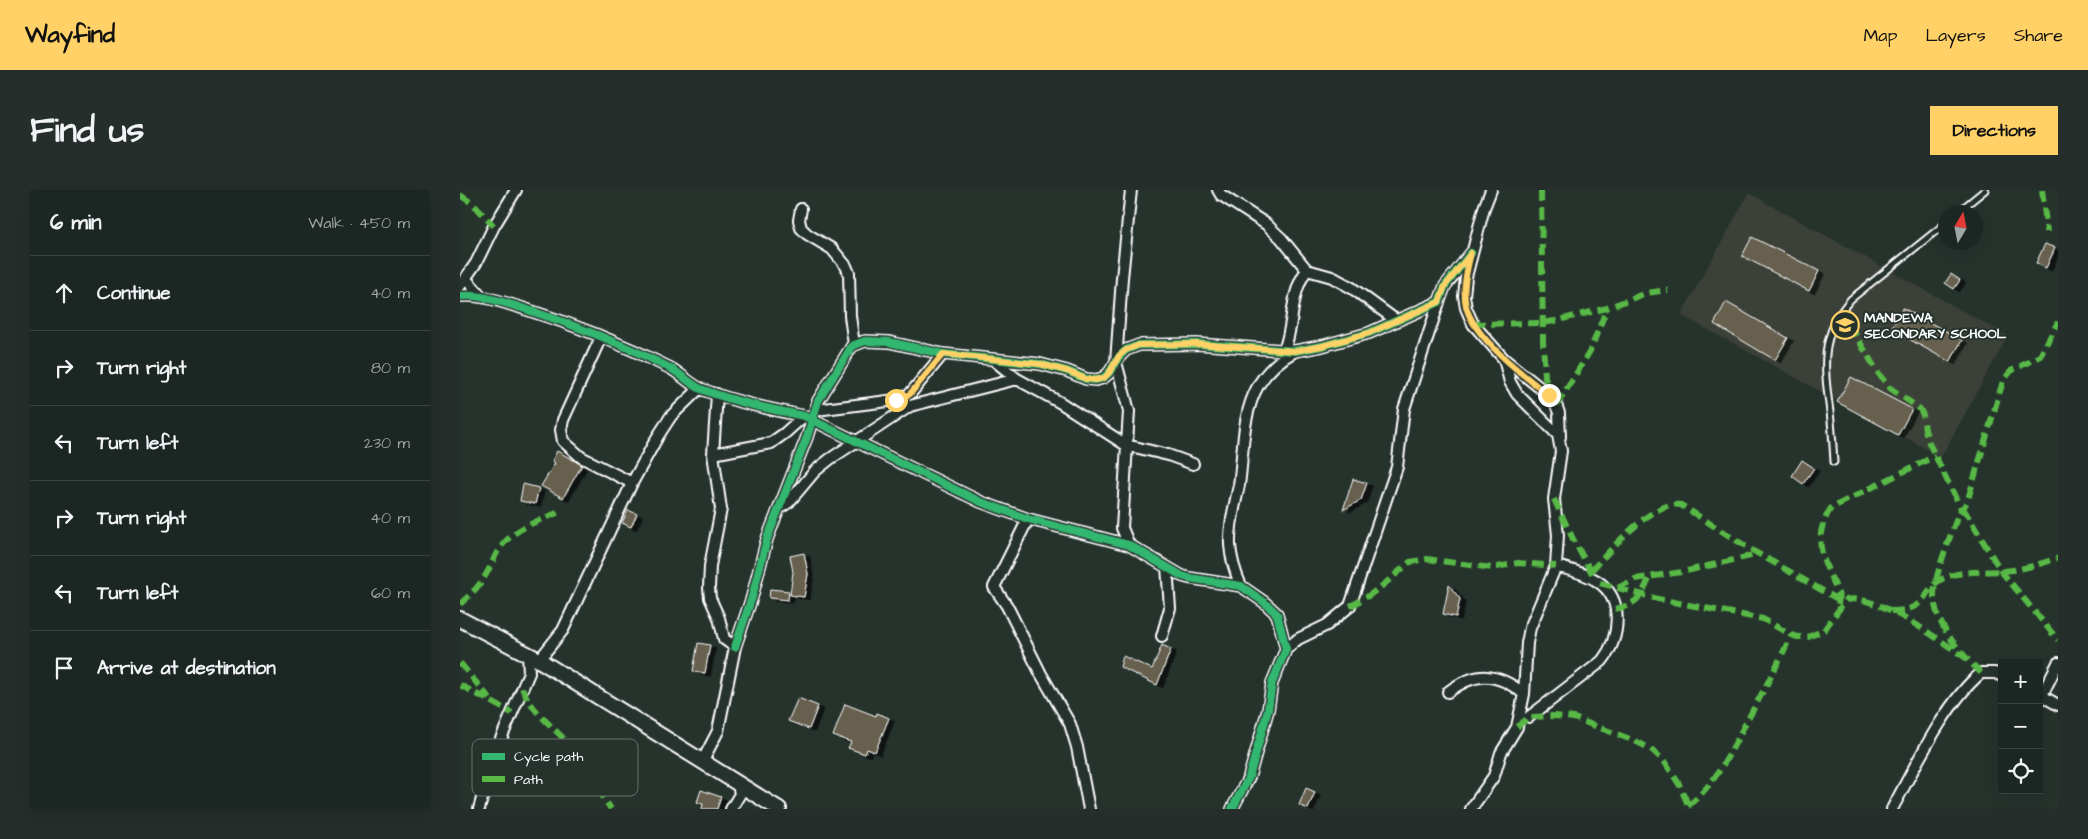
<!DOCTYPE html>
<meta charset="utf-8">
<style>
:root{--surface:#1c2622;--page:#252e2a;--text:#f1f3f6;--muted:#a0a5a5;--line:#3a4340;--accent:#ffd166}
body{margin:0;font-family:"Architects Daughter",sans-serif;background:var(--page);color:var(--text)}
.controls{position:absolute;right:15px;bottom:15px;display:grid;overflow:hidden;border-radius:0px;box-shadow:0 5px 20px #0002}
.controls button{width:45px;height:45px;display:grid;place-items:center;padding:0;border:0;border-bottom:1px solid var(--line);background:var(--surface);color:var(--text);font:25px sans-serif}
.compass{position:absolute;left:1478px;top:15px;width:45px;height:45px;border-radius:50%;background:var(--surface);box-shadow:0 5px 20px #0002;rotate:10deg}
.stop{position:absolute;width:15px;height:15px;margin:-11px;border:4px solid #ffd166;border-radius:50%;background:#fff}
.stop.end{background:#ffd166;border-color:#fff;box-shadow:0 1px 5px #0008}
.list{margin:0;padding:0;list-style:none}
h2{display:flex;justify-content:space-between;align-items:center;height:65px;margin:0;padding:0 20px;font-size:21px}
h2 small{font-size:16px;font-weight:400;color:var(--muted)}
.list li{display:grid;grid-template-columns:32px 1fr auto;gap:15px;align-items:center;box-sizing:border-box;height:75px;padding:0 20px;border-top:1px solid var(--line)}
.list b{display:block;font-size:19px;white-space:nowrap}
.list em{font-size:16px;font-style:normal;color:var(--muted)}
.icon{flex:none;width:28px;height:28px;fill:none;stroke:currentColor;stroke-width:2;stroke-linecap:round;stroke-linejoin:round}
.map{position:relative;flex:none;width:1598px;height:619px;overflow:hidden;border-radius:0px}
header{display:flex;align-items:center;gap:30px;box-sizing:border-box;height:70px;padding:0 25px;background:var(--accent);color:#111}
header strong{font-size:24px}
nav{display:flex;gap:28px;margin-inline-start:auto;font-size:18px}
.intro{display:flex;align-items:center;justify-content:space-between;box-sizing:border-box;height:120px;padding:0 30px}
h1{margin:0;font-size:35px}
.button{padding:12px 22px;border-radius:0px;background:var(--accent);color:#111;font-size:18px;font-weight:700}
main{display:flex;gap:30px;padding:0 30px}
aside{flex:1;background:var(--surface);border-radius:0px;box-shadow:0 5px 20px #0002}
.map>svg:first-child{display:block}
.built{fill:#3a4038}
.building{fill:#676050;stroke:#fff;filter:url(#shadow)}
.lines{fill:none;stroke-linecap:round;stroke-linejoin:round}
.lane-casing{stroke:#fff;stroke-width:9}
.street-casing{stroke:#fff;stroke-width:14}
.secondary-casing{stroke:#fff;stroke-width:18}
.lane{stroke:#26332d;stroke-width:5}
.street{stroke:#26332d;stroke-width:10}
.secondary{stroke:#26332d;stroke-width:14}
.quiet{stroke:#58b947;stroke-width:6;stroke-dasharray:12 6;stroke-linecap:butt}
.cycleway-casing{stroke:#26332d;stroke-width:11}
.cycleway{stroke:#33b770;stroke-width:8}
.route{stroke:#ffd166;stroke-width:6}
.labels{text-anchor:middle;stroke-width:4;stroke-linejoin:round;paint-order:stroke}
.poi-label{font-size:14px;font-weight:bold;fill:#fff;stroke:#26332d;text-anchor:start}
.key{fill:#26332d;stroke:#67706c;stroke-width:1}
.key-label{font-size:14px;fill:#fff}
</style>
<header>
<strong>Wayfind</strong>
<nav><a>Map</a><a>Layers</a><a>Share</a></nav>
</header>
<div class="intro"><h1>Find us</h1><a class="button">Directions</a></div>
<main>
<aside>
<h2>6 min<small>Walk · 450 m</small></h2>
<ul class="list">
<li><svg class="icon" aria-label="ahead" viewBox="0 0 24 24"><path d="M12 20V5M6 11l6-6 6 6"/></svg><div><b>Continue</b></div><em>40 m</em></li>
<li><svg class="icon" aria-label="right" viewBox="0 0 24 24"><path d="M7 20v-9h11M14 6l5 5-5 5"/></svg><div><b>Turn right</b></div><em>80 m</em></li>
<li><svg class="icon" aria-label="left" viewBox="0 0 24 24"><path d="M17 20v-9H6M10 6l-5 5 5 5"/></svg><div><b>Turn left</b></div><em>230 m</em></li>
<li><svg class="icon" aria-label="right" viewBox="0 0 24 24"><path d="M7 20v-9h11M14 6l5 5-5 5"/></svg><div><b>Turn right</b></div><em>40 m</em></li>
<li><svg class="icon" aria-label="left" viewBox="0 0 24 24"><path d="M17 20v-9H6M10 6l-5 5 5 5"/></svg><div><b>Turn left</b></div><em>60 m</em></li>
<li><svg class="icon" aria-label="arrive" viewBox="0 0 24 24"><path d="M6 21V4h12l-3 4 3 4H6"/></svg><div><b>Arrive at destination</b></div></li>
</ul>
</aside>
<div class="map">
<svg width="1598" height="619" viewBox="0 0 1598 619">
<defs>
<filter id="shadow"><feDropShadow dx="5.5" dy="3" stdDeviation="0" flood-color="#0009"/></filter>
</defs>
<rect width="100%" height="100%" fill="#26332d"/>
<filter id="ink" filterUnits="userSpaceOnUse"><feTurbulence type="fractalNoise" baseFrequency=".02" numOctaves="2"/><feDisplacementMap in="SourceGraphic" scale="10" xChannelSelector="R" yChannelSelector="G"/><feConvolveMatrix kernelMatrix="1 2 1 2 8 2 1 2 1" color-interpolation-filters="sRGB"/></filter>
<g filter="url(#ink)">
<path class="built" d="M1289 3 1548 146 1481 267 1221 125Z"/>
<path class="building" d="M1292 47 1359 81 1349 101 1282 66Z
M1585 54 1595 58 1586 78 1576 73Z
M1491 84 1500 90 1494 99 1485 93Z
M1266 112 1328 148 1315 170 1254 134Z
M1443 118 1502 150 1490 172 1431 139Z
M1391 187 1452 219 1438 245 1377 212Z
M97 261 122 275 103 308 81 296 95 273 92 271Z
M1342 270 1354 278 1343 294 1332 286Z
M893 289 907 293 901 310 883 320Z
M63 294 79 298 75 314 60 311Z
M168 320 177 324 171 337 162 333Z
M344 363 348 384 344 407 330 405 333 382 330 366Z
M989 395 1000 409 996 427 983 424Z
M310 399 329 401 328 410 309 408Z
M238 453 250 455 245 483 233 481Z
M702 455 711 459 697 495 660 477 663 466 692 479Z
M338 508 358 516 349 539 328 531Z
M385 514 416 526 417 523 429 528 415 562 407 559 405 564 388 558 391 552 373 546Z
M846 598 855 602 848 619 839 615Z
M241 600 261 607 257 619H242L243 614 237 612Z"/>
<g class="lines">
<defs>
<path id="lane" d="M1498 22 1525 0
M1374 272C1373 255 1372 238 1370 222 1364 177 1359 145 1391 109L1486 33"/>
<path id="street" d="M758 0 761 5 806 34 821 48 847 80 872 87 892 98 937 131
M341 19 339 30 341 38 347 44 372 59 386 76 389 83 390 126 394 155
M5 88 21 106
M0 96 16 73 34 36 56 0
M0 106C21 104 42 112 62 118 113 134 163 154 210 178 221 184 230 194 241 199 275 212 309 219 344 226L521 312 568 329 669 355 722 386 729 388 781 396 804 412 817 424 826 459 812 493 808 520 789 587 772 619
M141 147 103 230 101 240 103 251 121 267 172 293
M824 160C835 133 829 104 847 80
M1044 169 1094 209 1099 223 1100 247
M535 171 557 189 601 213 666 255 708 265 733 274
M444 216H450L557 189
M356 220 436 210 450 204 483 164
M253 264 311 253 325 243 344 226
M320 318 329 312 355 281 370 269 450 216
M568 329 534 397 547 416 581 484 610 534 617 557 629 619
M669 355 662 338 669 221 656 172 662 88 671 0
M781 396C775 382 771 370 770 355 769 335 775 315 779 295 784 261 781 225 799 194 808 180 820 169 835 161
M702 446 710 418 707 377
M275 457 292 407 307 349 347 247 358 211 392 156 405 151 429 152 483 164 580 174 607 181 626 189 636 190 643 188 649 183 659 167 666 160 679 155 737 154 835 161 862 156 909 143 979 112 985 96 1011 63
M826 459 838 449 867 435 890 416 937 277 944 219 979 112
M79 470 103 440 172 293 198 246 211 226 240 198
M988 502C1016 481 1037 482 1064 504
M1579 504 1598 515
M1582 505 1598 473
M1069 527 1142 471C1160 448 1165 409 1137 391 1125 383 1110 380 1096 376
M243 570 258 541 275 457 264 449 259 428 250 408 249 398 250 376 261 319 253 264 257 204
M19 619 35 563 69 483 68 465
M271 619 280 604 278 594
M1011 619 1034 586 1041 563 1057 537 1064 504 1067 453 1070 438 1096 376 1098 345 1094 309 1101 261 1098 245 1057 204 1050 192 1044 169 1013 134 1006 118 1004 106 1006 87 1024 18 1031 0
M1432 619C1455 577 1485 513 1521 483H1535L1542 486"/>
<path id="secondary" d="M0 429 79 470 319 619"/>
</defs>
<use href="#lane" class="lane-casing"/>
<use href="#street" class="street-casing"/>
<use href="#secondary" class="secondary-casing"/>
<use href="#lane" class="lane"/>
<use href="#street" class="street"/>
<use href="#secondary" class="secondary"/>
<path class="quiet" d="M1081 0 1083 151 1085 187 1089 205
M1582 0 1587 42
M0 5 13 14 34 36
M1381 120 1418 183 1430 198 1460 219 1463 225 1465 240 1469 253 1501 319
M1013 134 1082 133 1095 131 1147 118 1186 103 1208 100
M1097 215 1130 161 1147 118
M1094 309 1113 349 1135 389
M1503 318 1541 381 1598 450
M1131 381C1148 363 1194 308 1221 315L1290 359 1379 410
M1140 393 1198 409 1303 429 1331 445 1338 447H1348L1364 440 1386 410C1418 403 1478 450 1506 468
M1158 398 1175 389 1222 382 1299 364
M0 414C12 404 22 393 29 379 33 372 35 364 40 358 54 338 80 330 102 321
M1378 414C1381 402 1374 395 1370 385 1358 359 1356 342 1371 318L1475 266
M890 416C913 406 931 388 950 372L967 369 1032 378 1058 373 1096 376
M1155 419C1178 415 1181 406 1190 387
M1431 421C1472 421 1459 399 1484 388 1506 379 1530 383 1553 380 1568 378 1583 373 1598 368
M0 473 30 509
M1521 483C1501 463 1475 436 1474 406 1473 389 1492 342 1498 325 1501 319 1506 316 1508 309L1543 191 1551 181 1580 166 1598 132
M0 495 52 523
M62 498C73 524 94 536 111 557 127 576 137 599 151 619
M1057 537 1069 527 1095 526 1114 528 1175 551 1191 559 1204 571 1219 594 1230 619
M1228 616C1259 590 1268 565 1287 531 1302 503 1318 475 1331 445"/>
<defs>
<path id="cycleway" d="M0 106C21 104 42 112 62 118 113 134 163 154 210 178 221 184 230 194 241 199 275 212 309 219 344 226L521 312 568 329 669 355 722 386 729 388 781 396 804 412 817 424 826 459 812 493 808 520 789 587 772 619
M275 457 292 407 307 349 347 247 358 211 392 156 405 151 429 152 483 164 580 174 607 181 626 189 636 190 643 188 649 183 659 167 666 160 679 155 737 154 835 161 862 156 909 143 979 112 985 96 1011 63"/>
</defs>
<use href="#cycleway" class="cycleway-casing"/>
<use href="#cycleway" class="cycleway"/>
</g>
</g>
<g class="lines" filter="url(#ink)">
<path class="route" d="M436 210 450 204 483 164 580 174 607 181 626 189 636 190 644 188 649 183 659 166 666 160 679 155 737 154 835 161 862 156 909 143 979 112 985 96 1011 63C1007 80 1002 99 1006 116 1013 147 1064 186 1089 205"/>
</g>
<defs>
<symbol id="school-ring" viewBox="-11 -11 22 22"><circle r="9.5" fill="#26332d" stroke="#ffd166" stroke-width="1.5"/><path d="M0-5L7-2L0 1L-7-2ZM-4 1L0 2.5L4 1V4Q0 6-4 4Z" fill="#ffd166"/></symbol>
</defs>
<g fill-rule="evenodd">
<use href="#school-ring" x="1369" y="119" width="32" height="32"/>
</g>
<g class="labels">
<g class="poi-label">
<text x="1404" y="132">MANDEWA<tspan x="1404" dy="16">SECONDARY SCHOOL</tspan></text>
</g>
</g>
<rect x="12" y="549" width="166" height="57" rx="8" class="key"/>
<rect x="22" y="563" width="23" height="7" fill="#33b770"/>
<rect x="22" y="586" width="23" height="6" fill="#58b947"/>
<g class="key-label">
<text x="54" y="571">Cycle path</text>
<text x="54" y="594">Path</text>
</g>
</svg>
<div class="controls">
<button>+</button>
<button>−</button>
<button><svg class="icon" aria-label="locate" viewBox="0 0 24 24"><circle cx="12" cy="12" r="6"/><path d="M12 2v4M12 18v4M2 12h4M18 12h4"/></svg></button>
</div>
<svg class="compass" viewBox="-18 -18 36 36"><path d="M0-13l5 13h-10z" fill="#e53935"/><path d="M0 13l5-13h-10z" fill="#a0a5a5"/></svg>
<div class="stop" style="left:436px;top:210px"></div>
<div class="stop end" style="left:1089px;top:205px"></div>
</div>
</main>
